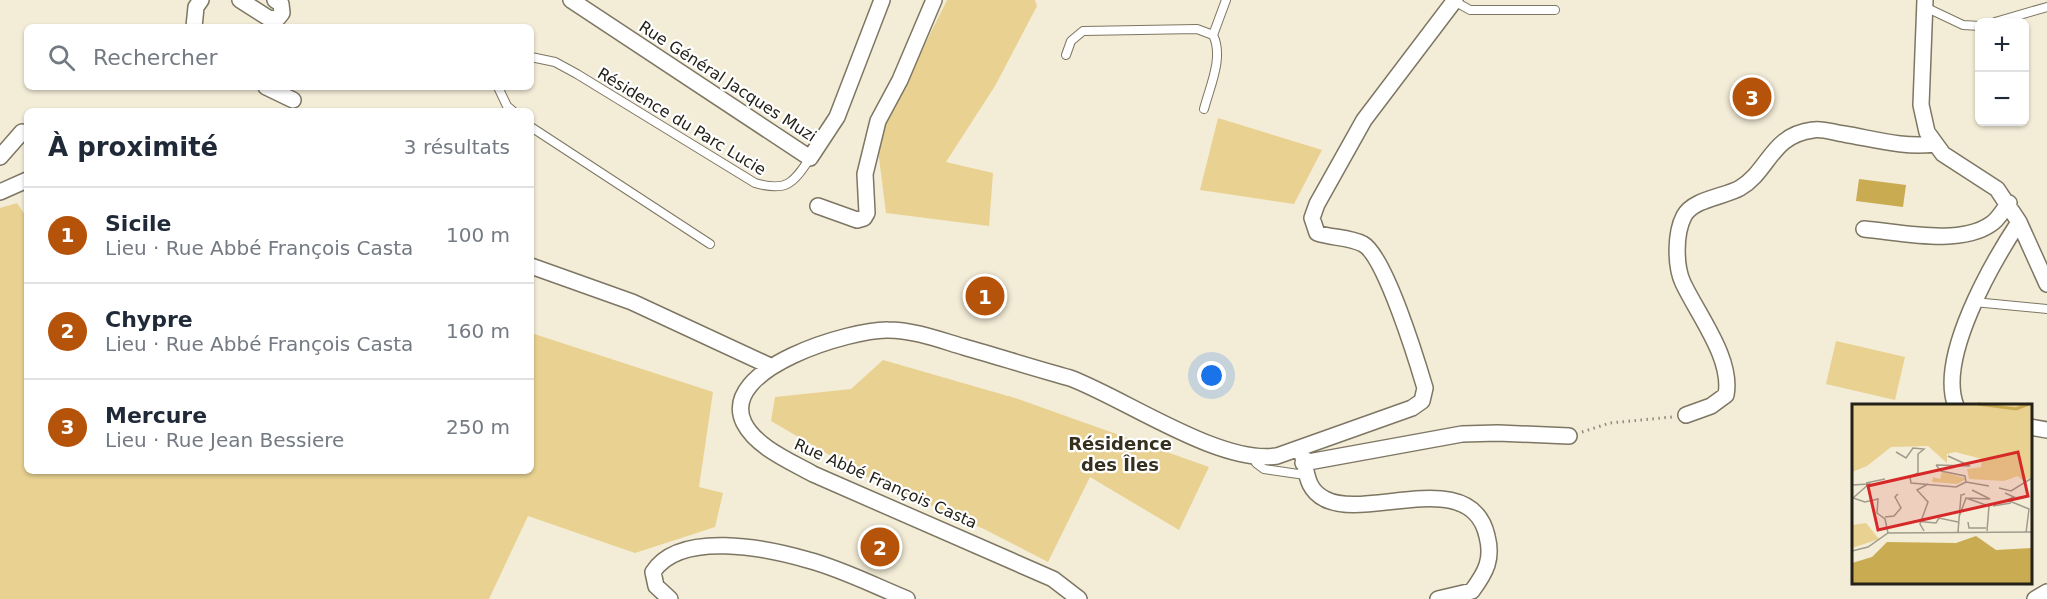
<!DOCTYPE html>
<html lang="fr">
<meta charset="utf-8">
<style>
:root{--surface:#fff;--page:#f2f2f3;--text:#1f2937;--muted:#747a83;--line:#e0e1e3;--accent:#b45309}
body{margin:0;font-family:"DejaVu Sans",sans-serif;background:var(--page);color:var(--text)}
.controls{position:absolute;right:18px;top:18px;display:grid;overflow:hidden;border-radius:9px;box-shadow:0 2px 4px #0004}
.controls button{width:54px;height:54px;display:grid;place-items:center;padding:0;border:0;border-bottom:2px solid var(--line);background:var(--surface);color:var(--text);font:30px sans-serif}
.you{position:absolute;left:1212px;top:376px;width:21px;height:21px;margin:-15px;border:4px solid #fff;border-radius:50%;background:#1a73e8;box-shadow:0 0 0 9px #1a73e833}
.badge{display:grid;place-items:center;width:39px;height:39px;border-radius:50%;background:var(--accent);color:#fff;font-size:20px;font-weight:700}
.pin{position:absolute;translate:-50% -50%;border:3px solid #fff;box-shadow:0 2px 6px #0006}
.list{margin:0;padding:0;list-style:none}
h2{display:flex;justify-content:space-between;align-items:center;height:78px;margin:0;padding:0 24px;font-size:26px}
h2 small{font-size:20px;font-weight:400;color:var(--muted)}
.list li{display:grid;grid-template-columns:39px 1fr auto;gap:18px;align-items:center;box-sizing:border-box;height:96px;padding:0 24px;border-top:2px solid var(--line)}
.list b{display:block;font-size:22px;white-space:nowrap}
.list p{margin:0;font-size:20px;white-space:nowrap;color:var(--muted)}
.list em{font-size:20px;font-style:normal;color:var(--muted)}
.icon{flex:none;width:33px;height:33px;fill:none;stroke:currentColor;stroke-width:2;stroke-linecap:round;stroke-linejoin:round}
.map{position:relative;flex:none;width:2047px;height:599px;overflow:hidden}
.search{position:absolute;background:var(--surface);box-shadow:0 2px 4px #0004;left:24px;top:24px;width:510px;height:66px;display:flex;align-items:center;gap:15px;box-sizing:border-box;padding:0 21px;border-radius:9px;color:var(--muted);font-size:22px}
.panel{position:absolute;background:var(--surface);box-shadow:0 2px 4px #0004;left:24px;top:108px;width:510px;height:366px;border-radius:9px}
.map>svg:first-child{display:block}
.green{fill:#e9d291}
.water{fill:#c9ab51}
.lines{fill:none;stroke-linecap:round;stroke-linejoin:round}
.lane-casing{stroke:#7d7663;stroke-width:10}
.street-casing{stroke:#7d7663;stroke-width:18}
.path{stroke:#8f8a7b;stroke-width:3;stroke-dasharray:1.5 4.5;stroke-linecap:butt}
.lane{stroke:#fff;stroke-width:8}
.street{stroke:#fff;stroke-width:15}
.labels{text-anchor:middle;stroke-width:4.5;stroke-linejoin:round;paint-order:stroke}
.street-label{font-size:16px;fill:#242119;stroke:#fff}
.neighbourhood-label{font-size:18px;font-weight:bold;fill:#36301f;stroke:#fff}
.inset-river{fill:none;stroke:#c9ab51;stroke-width:3}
.inset-road{fill:none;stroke:#a09b8b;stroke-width:1.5}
.view{fill:#d62828;fill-opacity:0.15;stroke:#d62828;stroke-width:3}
.inset-edge{fill:none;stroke:#242119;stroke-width:3}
</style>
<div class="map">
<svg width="2047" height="599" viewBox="0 0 2047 599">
<rect width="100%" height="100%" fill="#f3ecd7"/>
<path class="green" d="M947 0H1035L1037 6 995 86 946 162 993 173 989 226 886 213 879 158V142L887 120Z
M1218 118 1322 150 1294 204 1200 190Z
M17 203 27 218V471H531V333L713 392 699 487 723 493 715 527 635 553 528 516 489 599H0V208Z
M1836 341 1905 357 1895 400 1826 384Z
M883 360 1015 398 1209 467 1179 530 1090 477 1048 562 984 529 867 477 771 421 775 397 851 389Z"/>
<path class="water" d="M1859 179 1906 185 1903 207 1856 201Z"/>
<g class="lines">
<defs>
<path id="lane" d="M1454 1 1470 10H1555
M1925 7 1963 25 1980 26
M1995 22 2047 7
M1213 35 1226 0
M1066 55 1071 41 1083 31 1197 29 1213 35C1224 57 1210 86 1204 109
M531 57 555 62 577 74 755 183C786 192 793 184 810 158
M498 87 507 106 513 111
M531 127 710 244
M1974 302 2047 309
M1255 456 1256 463 1264 469 1305 475"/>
<path id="street" d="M240 0 270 19 278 18 282 13 281 4 275 0
M571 0 810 158 837 117 882 0
M1925 0 1921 105 1927 132 1943 154 1997 189 2019 222C1992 263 1937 358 1956 406
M194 27 196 7 201 0
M266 87 293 100
M0 157 22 132
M0 192 27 180
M818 206 857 220 864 218 867 213 865 174 878 121 900 80 934 0
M2019 222 2047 284
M1864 229C1900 232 1960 246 1991 224 1998 220 2003 210 2009 203
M531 266 632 302 770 366
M1686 415 1711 406 1726 395C1733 359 1698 315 1683 283 1675 266 1675 233 1684 216 1693 199 1724 197 1740 188 1769 171 1771 135 1813 130 1822 128 1835 133 1844 134 1874 139 1904 148 1934 144
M2030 427 2047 430
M1300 448C1308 467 1303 488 1325 499 1366 521 1471 465 1487 536 1493 559 1486 572 1472 591L1438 599
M1303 463 1462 434 1498 433 1569 436
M670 599 656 586 653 572C680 530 767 548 808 560 842 569 875 586 907 599
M1079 599 1053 579 813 474C790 461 756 447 744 423 717 368 853 329 888 330 914 330 940 340 964 347 999 357 1034 368 1070 378 1124 398 1220 465 1277 456L1412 408 1422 401 1425 388C1417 361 1385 256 1363 244 1349 237 1332 238 1317 233L1312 218 1317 204 1364 120 1455 0
M2035 599 2047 592"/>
</defs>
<use href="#lane" class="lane-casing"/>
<use href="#street" class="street-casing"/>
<path class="path" d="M1582 432 1610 423 1672 417"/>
<use href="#lane" class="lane"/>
<use href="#street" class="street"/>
</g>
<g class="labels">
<g class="street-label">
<text transform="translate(728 81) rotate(33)" y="6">Rue Général Jacques Muzi</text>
<text transform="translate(682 121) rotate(31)" y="6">Résidence du Parc Lucie</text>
<text transform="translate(886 483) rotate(24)" y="6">Rue Abbé François Casta</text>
</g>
<g class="neighbourhood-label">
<text x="1120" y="450">Résidence<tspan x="1120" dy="21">des Îles</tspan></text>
</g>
</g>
<g transform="translate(1852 404)">
<rect width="180" height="180" fill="#f3ecd7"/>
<path d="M0 0H180V73L171 77 166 72 152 77 117 75 115 65 129 63 130 55 103 48 95 50V59L76 42 39 43 15 62 0 68ZM90 68 113 74V76L105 80 80 78 81 73 88 75ZM14 119 27 135 0 144V121Z" fill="#e9d291"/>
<path d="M124 132 144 146 180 144V180H0V159L20 153 35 138 104 139Z" fill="#c9ab51"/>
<path class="inset-river" d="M126 0 164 5 177 0"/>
<path class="inset-road" d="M44 48 54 54 61 44 72 45 66 50V69L58 73 59 79 104 83 114 78M84 61 118 62 96 52M84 61 89 67 113 72 114 78M114 78 137 82M14 79 33 75M0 81 17 80 1 94 13 98 26 95 25 109 33 115 36 129M147 84 159 87 180 74M153 89 162 93 155 96 177 105 174 129M114 94 138 95 120 86M141 102 159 99M33 113 42 112 49 104 43 93 46 90M107 113 114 94 137 102 135 127M62 117 84 119 87 114 106 118M116 118 117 124H134M72 127 68 120 76 98 65 86 76 80M106 128 109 91 113 90M0 147 16 143 36 129 180 128"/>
<path class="view" d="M166 48 176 92 26 126 16 82Z"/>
<rect width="180" height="180" class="inset-edge"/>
</g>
</svg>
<div class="controls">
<button>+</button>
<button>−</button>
</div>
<div class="you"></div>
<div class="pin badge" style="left:985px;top:296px">1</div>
<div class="pin badge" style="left:880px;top:547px">2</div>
<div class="pin badge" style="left:1752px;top:97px">3</div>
<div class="search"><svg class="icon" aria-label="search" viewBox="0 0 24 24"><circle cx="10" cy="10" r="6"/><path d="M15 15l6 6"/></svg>Rechercher</div>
<section class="panel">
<h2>À proximité<small>3 résultats</small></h2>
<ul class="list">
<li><span class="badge">1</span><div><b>Sicile</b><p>Lieu · Rue Abbé François Casta</p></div><em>100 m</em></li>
<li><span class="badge">2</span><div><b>Chypre</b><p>Lieu · Rue Abbé François Casta</p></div><em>160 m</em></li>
<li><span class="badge">3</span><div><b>Mercure</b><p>Lieu · Rue Jean Bessiere</p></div><em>250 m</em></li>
</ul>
</section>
</div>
